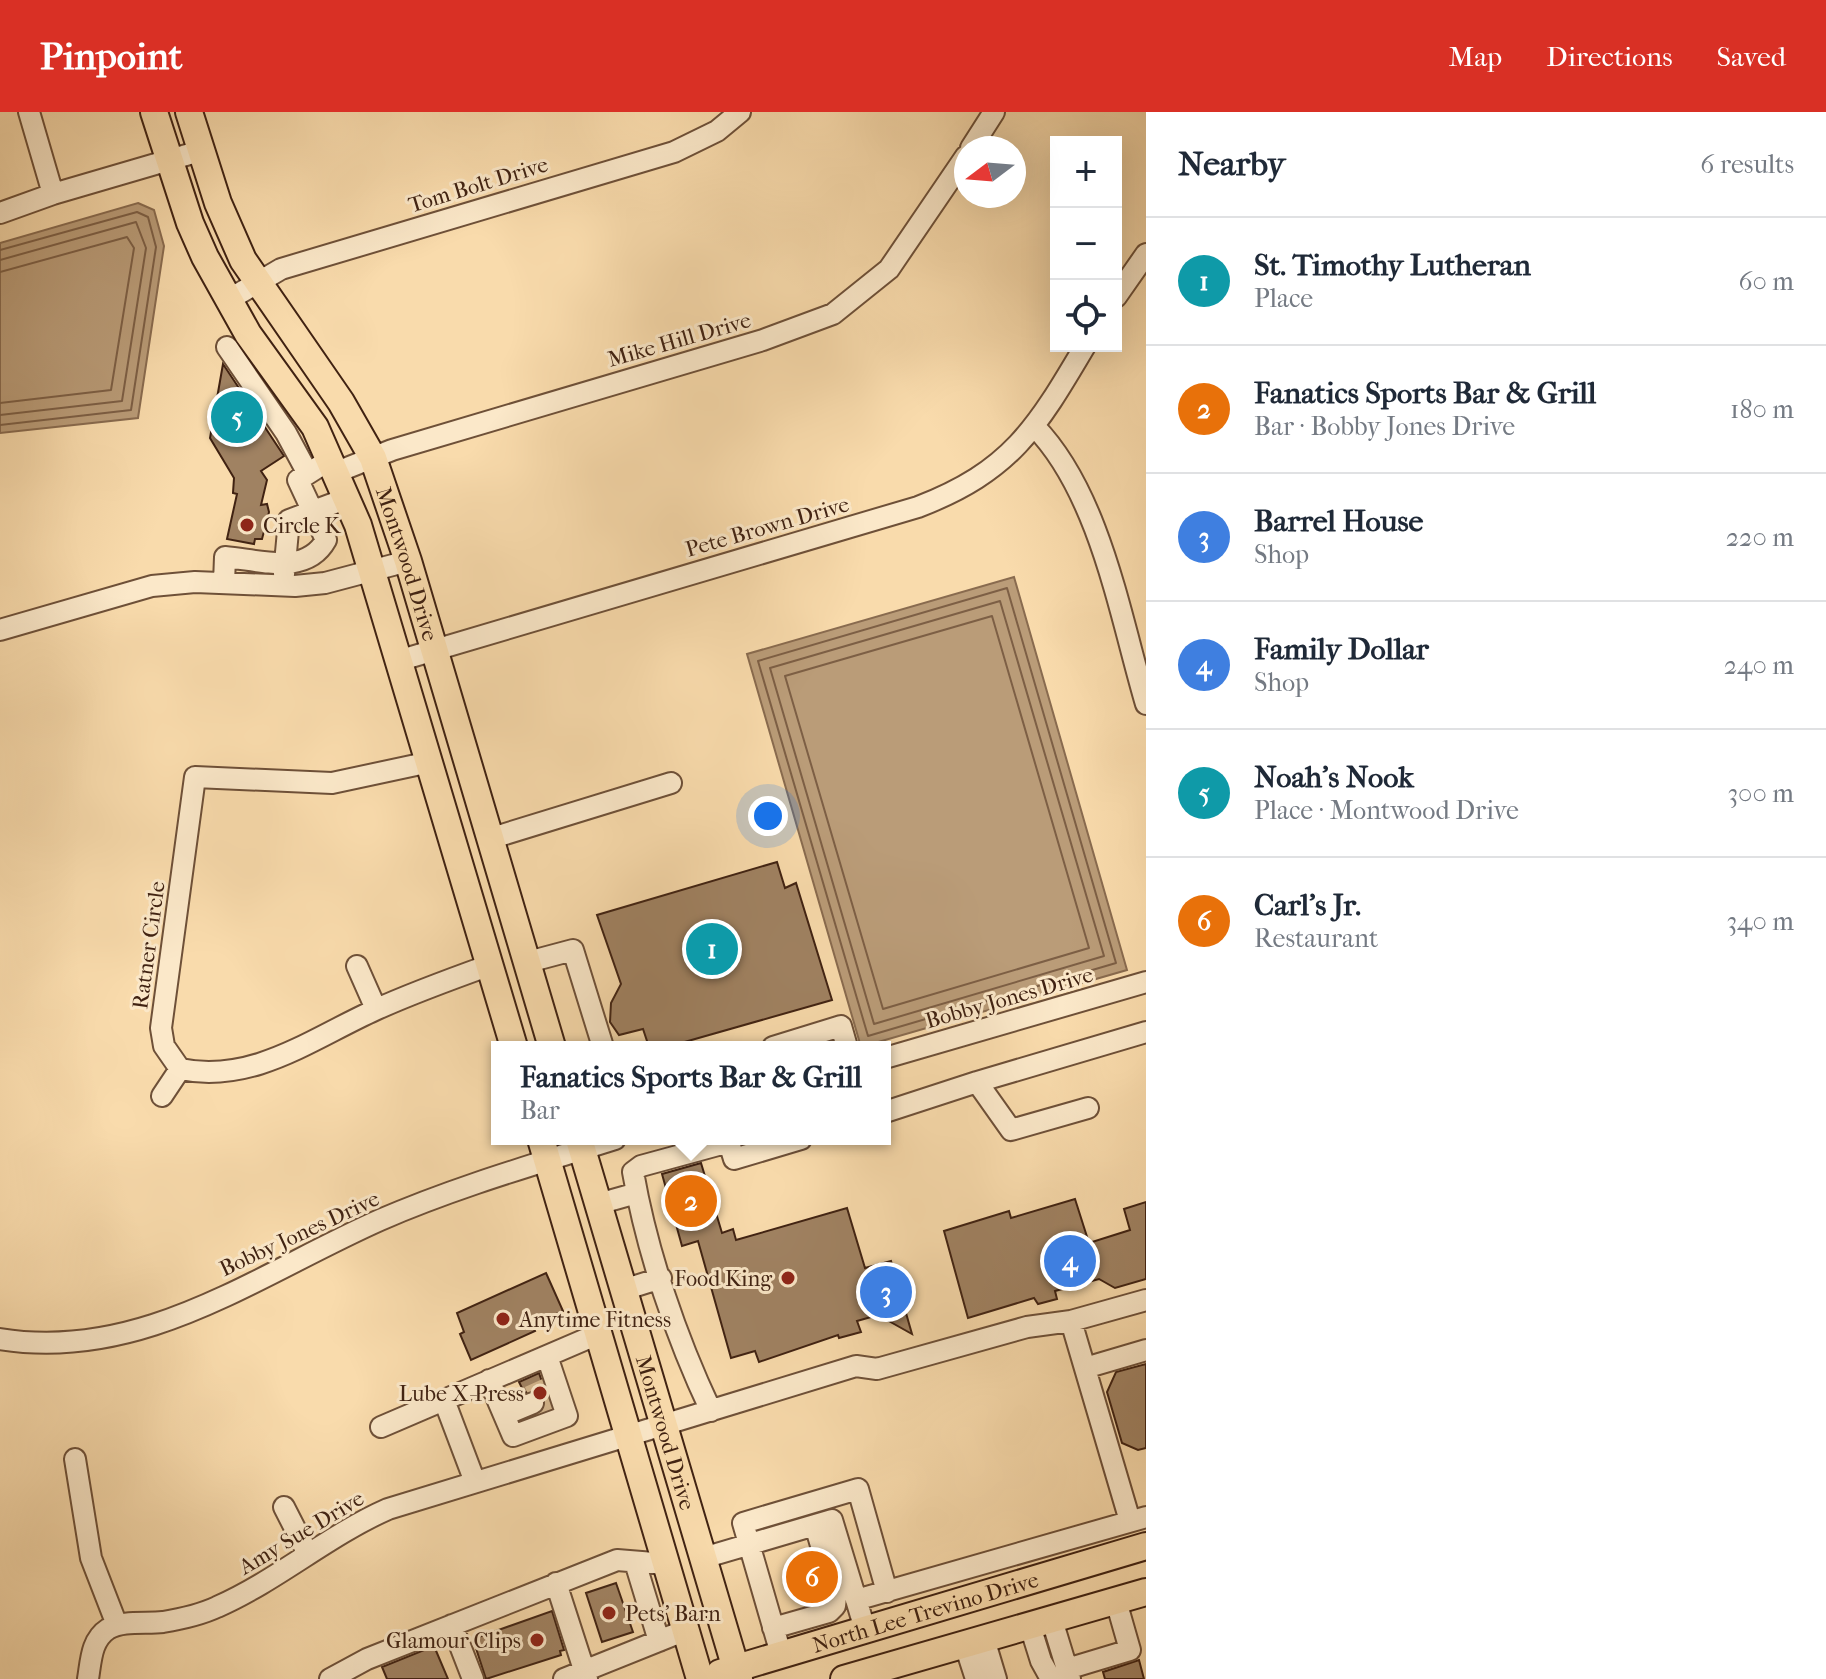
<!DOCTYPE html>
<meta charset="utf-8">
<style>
:root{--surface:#fff;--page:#f2f2f3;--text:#1f2937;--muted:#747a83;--line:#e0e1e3;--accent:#d93025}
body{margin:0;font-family:"IM FELL French Canon",serif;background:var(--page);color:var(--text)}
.controls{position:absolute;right:24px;top:24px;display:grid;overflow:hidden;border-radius:0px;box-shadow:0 8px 32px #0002}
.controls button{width:72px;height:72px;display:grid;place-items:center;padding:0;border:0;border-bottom:2px solid var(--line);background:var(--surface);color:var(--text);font:40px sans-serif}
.compass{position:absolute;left:954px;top:24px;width:72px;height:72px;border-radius:50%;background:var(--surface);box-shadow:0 8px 32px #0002;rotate:254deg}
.you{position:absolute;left:768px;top:704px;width:28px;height:28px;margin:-20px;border:6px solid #fff;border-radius:50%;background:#1a73e8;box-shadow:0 0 0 12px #1a73e833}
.badge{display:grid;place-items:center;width:52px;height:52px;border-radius:50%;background:var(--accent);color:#fff;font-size:26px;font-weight:700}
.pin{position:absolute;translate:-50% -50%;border:4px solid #fff;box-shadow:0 2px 8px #0006}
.popup{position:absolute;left:491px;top:929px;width:400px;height:104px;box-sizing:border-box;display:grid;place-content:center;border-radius:0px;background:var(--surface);filter:drop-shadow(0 2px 6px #0005);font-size:26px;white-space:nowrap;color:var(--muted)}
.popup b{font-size:30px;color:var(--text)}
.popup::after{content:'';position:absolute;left:50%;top:100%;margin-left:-16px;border:16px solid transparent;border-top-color:var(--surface)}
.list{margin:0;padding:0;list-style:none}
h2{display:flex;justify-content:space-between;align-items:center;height:104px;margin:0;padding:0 32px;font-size:34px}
h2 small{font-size:26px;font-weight:400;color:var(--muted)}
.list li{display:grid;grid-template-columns:52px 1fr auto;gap:24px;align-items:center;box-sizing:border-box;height:128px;padding:0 32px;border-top:2px solid var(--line)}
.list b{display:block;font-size:30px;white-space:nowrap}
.list p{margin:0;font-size:26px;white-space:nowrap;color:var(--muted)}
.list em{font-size:26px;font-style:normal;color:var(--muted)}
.icon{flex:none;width:44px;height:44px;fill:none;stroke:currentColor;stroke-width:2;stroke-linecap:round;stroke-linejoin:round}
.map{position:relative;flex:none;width:1146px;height:1567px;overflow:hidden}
header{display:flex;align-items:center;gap:48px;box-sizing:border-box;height:112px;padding:0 40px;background:var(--accent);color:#fff}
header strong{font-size:38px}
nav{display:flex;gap:44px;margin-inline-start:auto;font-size:28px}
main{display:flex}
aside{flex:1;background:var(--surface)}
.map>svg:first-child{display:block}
.water{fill:#ba9c78;stroke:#896b4f;stroke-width:2}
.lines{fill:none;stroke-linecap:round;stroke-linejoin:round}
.shore{stroke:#7d5f45;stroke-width:2}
.building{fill:#a08262;stroke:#402212;stroke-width:2}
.minor-tunnel{stroke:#d4b68d;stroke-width:20;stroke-dasharray:20 10;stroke-linecap:butt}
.minor-casing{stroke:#6e5038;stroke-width:24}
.major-casing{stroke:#402212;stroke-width:30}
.minor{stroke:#fbe8c9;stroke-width:20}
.major{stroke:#f9dbac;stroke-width:26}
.poi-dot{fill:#8f2418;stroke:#fbe8c9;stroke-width:3}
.labels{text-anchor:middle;stroke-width:6;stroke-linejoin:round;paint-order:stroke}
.street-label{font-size:22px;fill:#402212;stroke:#fbe8c9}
.poi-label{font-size:22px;fill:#402212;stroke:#fbe8c9;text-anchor:start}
</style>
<header>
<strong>Pinpoint</strong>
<nav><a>Map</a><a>Directions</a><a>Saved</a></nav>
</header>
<main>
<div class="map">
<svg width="1146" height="1567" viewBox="0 0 1146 1567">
<rect width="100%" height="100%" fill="#f9dbac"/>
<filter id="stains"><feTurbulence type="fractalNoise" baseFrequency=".0025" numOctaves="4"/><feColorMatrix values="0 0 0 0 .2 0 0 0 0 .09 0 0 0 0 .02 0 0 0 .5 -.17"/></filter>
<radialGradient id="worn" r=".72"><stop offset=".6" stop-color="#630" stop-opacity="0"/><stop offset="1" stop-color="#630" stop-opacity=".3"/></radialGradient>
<path class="water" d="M138 91 154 98 164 134 138 306 0 321V131Z
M1014 465 1127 858 861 935 747 542Z"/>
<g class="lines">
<path class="shore" d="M0 138 137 100 148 105 156 135 131 298 0 313
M0 148 136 110 146 136 122 289 0 303
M0 160 127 125 134 136 111 278 0 291
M1007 476 1116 851 868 924 758 549Z
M1000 489 1104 844 874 912 770 556Z
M992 504 1089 836 883 897 785 564Z"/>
</g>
<path class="building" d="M223 252 284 344 261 359 267 368 261 393 267 392 269 400 262 427H255L254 432 227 427 237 382 233 381 234 366 210 326Z
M777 750 785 776 796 771 832 888 667 935H649L643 917 619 923 610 910 611 891 621 872 597 803Z
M701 1051 722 1121 733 1117 736 1128 847 1096 865 1156 891 1149 912 1222 878 1203 857 1209 861 1220 839 1226 838 1223 759 1250 755 1239 731 1246 698 1129 682 1134 662 1062Z
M1075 1087 1089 1131 1130 1118 1124 1097 1146 1090V1167L1115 1176 1099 1167 1055 1179 1057 1187 1038 1192 1034 1186 968 1206 944 1119 1009 1099 1011 1106Z
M546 1161 563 1199 532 1213 535 1219 471 1248 460 1222 464 1220 457 1201Z
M1146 1252V1336L1138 1338 1122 1331 1107 1280 1116 1260Z
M539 1261 551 1296 543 1299 546 1292 541 1281 524 1280 519 1270Z
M810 1441 823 1486 805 1492 792 1447Z
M616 1471 633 1520 602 1530 586 1481Z
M552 1499 564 1538 560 1539 561 1543 486 1567 473 1527Z
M434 1534 448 1567H387L382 1555Z
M1139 1548 1144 1567H1105L1103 1560Z"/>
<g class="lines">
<path class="minor-tunnel" d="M529 1284 549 1275
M538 1301 556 1293"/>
<defs>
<path id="minor" d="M29 0 53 82
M971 36 994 0
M0 101 53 82 200 39
M1116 185 1146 142
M228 188 281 157 674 40 717 19 740 0
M227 235 286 321 307 360
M1035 315C1100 382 1120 504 1146 592
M337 360 392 338 763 228 833 202 889 157 966 44
M284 462 289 408 348 386
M224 471 225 445C260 448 306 464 326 428L298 368 331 347
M0 518 152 474 195 470 295 474 325 471 408 449
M401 548 918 395C1011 359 1036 317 1085 234
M430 650 332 671 195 665 161 916 164 934 180 957C253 972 311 927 375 898 412 881 451 867 490 853
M492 726 671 671
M528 850 573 838 603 935
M357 854 376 897
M773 935 841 914 847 935
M885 946 1146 870
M162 984 180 957
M1088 996 1011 1018 977 970 1146 920
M885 1000 977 970
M728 1027 734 1047 801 1027
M598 1092 637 1081
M623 1178 661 1166
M1071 1209 1130 1409
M0 1227C142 1250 256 1163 380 1108 456 1075 536 1052 615 1027
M1085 1256 1146 1238
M489 1268 513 1324 567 1304 547 1244
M444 1288 475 1370
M711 1299C676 1225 647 1140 633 1060L641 1054 729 1030
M504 1303 533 1291
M381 1315 598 1222
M75 1347 91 1446 117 1513
M284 1395 308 1442
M703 1446 832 1408 865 1517
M635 1450 659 1529
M556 1471 587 1567
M856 1488 1146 1405
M1052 1508 1070 1567
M452 1513 473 1567
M1030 1514 1041 1549 1051 1567
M773 1516 829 1500 835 1494 836 1485 815 1413
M984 1527 996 1567
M965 1533 976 1567
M781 1542 743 1411 858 1377 887 1480
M1067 1557 1130 1538 1116 1489
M88 1567C91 1549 91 1528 108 1517 123 1508 146 1512 163 1510 181 1507 200 1503 217 1495 278 1468 327 1424 388 1397L856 1254 877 1257 1027 1215 1071 1209 1146 1188
M330 1567 367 1547 617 1448 666 1452
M564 1567 686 1518"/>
<g id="major">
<path d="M154 0 190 111 205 145 248 222 315 315 358 413 514 935"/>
<path id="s1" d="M189 0 218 91 243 148 341 290 373 346 408 449 552 935"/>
<path d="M541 1027 700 1567"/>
<path id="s2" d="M579 1027 739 1567"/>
<path id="s3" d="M720 1561 1146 1434"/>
<path d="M844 1567 1146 1480"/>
</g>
</defs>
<use href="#minor" class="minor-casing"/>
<use href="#major" class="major-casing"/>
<use href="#minor" class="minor"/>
<use href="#major" class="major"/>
</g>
<g class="poi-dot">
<circle cx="247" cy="413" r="8"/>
<circle cx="788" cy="1166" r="8"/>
<circle cx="503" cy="1207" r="8"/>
<circle cx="540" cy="1281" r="8"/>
<circle cx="609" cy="1501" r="8"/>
<circle cx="537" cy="1528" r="8"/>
</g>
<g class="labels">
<g class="street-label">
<text transform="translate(478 72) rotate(-17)" y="8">Tom Bolt Drive</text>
<text transform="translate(679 227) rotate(-16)" y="8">Mike Hill Drive</text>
<text transform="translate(767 414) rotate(-16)" y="8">Pete Brown Drive</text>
<text dy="8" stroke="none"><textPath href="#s1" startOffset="506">Montwood Drive</textPath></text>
<text transform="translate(148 833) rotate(-82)" y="8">Ratner Circle</text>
<text transform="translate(1009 885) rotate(-16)" y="8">Bobby Jones Drive</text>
<text transform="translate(299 1121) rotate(-25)" y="8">Bobby Jones Drive</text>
<text dy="8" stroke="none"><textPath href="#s2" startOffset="306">Montwood Drive</textPath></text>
<text transform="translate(301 1420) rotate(-31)" y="8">Amy Sue Drive</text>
<text dy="8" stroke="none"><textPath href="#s3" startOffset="214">North Lee Trevino Drive</textPath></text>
</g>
<g class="poi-label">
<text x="263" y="421">Circle K</text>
<text x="772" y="1174" text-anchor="end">Food King</text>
<text x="519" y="1215">Anytime Fitness</text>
<text x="524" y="1289" text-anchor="end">Lube X-Press</text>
<text x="625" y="1509">Pets' Barn</text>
<text x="521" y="1536" text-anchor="end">Glamour Clips</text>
</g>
</g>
<rect width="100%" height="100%" filter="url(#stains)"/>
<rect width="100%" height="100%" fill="url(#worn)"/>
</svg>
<div class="controls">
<button>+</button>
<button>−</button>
<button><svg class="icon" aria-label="locate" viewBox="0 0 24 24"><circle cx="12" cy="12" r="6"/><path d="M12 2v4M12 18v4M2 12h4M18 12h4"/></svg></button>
</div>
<svg class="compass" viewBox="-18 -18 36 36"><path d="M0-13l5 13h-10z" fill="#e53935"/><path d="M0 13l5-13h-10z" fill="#747a83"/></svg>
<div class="you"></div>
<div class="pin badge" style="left:712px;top:837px;background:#0f9aa8">1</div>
<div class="pin badge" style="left:691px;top:1089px;background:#e8710a">2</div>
<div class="popup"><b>Fanatics Sports Bar &amp; Grill</b>Bar</div>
<div class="pin badge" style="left:886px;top:1180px;background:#3f7fe0">3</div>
<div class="pin badge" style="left:1070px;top:1149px;background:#3f7fe0">4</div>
<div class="pin badge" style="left:237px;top:305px;background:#0f9aa8">5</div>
<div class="pin badge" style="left:812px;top:1465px;background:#e8710a">6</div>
</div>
<aside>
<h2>Nearby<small>6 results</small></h2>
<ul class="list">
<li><span class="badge" style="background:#0f9aa8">1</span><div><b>St. Timothy Lutheran</b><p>Place</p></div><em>60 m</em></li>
<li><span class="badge" style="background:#e8710a">2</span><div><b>Fanatics Sports Bar &amp; Grill</b><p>Bar · Bobby Jones Drive</p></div><em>180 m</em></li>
<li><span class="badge" style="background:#3f7fe0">3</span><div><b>Barrel House</b><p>Shop</p></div><em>220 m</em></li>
<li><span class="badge" style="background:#3f7fe0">4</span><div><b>Family Dollar</b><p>Shop</p></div><em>240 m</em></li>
<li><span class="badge" style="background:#0f9aa8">5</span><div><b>Noah's Nook</b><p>Place · Montwood Drive</p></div><em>300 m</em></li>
<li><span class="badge" style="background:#e8710a">6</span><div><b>Carl's Jr.</b><p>Restaurant</p></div><em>340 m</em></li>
</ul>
</aside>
</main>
